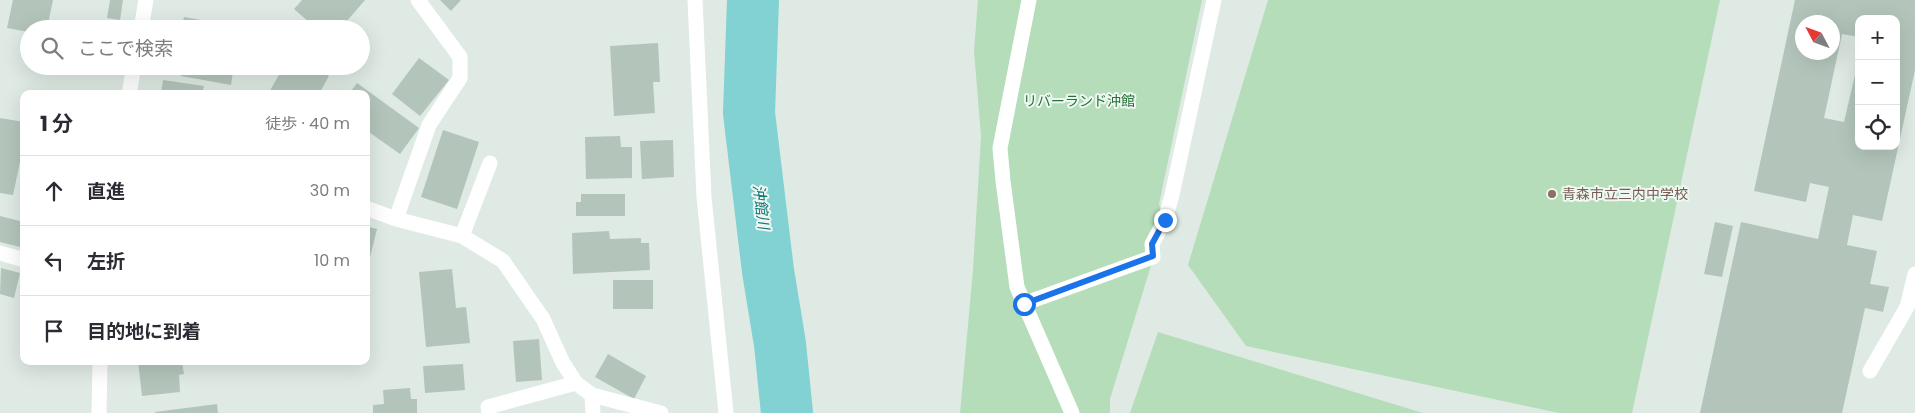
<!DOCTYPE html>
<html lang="ja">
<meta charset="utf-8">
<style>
:root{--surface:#fff;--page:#f2f2f3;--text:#2b2b33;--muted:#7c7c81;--line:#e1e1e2}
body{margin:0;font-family:Poppins,"Noto Sans JP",sans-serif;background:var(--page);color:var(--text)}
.controls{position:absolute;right:15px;top:15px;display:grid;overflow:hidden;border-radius:10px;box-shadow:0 5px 20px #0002}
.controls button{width:45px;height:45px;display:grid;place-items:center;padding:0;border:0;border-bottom:1px solid var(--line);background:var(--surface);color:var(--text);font:25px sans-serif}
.compass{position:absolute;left:1795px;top:15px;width:45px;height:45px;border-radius:50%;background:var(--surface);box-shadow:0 5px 20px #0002;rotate:311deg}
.stop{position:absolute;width:15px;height:15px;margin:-11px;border:4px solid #1a73e8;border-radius:50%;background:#fff}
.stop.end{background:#1a73e8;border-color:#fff;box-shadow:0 1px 5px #0008}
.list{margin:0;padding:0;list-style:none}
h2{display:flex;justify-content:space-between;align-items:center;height:65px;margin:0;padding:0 20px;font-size:21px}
h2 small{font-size:16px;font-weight:400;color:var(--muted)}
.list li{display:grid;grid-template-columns:32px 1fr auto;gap:15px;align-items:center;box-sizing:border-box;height:70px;padding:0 20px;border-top:1px solid var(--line)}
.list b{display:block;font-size:19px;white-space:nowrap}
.list em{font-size:16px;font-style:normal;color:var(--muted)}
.icon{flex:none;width:28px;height:28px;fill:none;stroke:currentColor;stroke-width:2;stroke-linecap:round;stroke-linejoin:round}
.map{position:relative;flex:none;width:1915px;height:413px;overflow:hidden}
.search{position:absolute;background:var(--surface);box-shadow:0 5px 20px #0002;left:20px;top:20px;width:350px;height:55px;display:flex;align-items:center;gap:12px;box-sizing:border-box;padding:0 18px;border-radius:28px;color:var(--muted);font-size:19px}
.panel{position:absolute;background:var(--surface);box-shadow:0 5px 20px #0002;left:20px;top:90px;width:350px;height:275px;border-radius:10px}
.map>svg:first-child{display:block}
.green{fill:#b5ddba}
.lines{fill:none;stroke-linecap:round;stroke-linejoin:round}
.river{stroke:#82d2d3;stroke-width:52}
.building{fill:#b3c5bb;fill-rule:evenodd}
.minor{stroke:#fff;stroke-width:15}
.route{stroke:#1a73e8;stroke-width:6}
.education-dot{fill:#8d6e63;stroke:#eef7f1;stroke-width:2}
.labels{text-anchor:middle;stroke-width:4;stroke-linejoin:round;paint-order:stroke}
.park-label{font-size:14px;fill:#277239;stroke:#eef7f1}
.education-label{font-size:14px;fill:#785e54;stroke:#eef7f1;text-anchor:start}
.water-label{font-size:15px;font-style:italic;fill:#177678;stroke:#eef7f1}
</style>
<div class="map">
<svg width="1915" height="413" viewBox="0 0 1915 413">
<rect width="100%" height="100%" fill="#deeae3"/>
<path class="green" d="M978 0H1202L1159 204 1165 220 1110 399V413H960L973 270 981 136 974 51Z
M1268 0H1720L1632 413H1559L1246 346 1188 265Z
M1158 332 1423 413H1130Z"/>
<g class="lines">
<path class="river" d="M753 0 749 113 768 271 780 344 787 413"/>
</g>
<path class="building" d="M13 0H53L47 29H29V32L7 28Z
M110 0H123L120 20 107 18Z
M302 0H365L340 29H317L294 9Z
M440 0H461L451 11Z
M1795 0H1915V70L1882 221 1853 215 1847 245 1877 251 1870 284 1889 287 1883 312 1865 308 1842 413H1700L1741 222 1818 239 1829 187 1810 183 1806 202 1754 191ZM1859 19H1896V146H1859V58L1844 122 1824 118 1842 34 1859 37ZM1802 22H1832V52H1802Z
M184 17 246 28V29H181Z
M658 43 660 82H653L655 113 614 116 610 46Z
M419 58 449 80 420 116 392 94Z
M183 66H250L248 73 233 71 231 85 181 76Z
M284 66H314L329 76 319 94H268Z
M163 80 204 86 202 94H161Z
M357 83 419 128 400 154 366 130V94H349Z
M0 118 24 122V143L13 195 0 193Z
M443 130 479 142 457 209 421 197Z
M620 136 621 147H632V178L586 179 585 137Z
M673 140 674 177 642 179 640 141Z
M581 194H625V216H576V202H581Z
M0 216 24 222V248L0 242Z
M1715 222 1733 226 1722 277 1704 274Z
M366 226 377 229 368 265H366Z
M609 231 610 239 641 238V243H649L650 270 573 274 572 233Z
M1 268 20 273 14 298 0 294Z
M452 269 456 308 466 307 470 343 426 347 419 272Z
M613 280H653V309H613Z
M539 339 542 380 516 382 513 341Z
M608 354 646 376 634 399 595 377Z
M138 361H182L184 374 179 375 180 392 142 396Z
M463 364 465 390 425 393 423 366Z
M410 388 411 399H417V413H373V405L384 404 383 390Z
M217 404 218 413H155V412Z"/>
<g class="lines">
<path class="minor" d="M695 0 704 197 726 413
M1029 0 1000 148 1003 181 1017 287 1072 413
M141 29 146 0
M129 94 134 66
M366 208 396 219 462 236 503 261 543 319 563 363 576 383 592 395 661 413
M396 219 429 125 460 78V57L418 0
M462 236 490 163
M0 253 24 260
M1023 304 1153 257 1152 244 1165 220 1172 195 1214 0
M1870 371 1907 307 1915 274
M592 395 593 413
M99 413 100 361
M489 413 488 407 576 383"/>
</g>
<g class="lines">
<path class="route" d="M1024 304 1153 256 1152 244 1165 220"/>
</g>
<circle class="education-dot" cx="1552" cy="194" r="5"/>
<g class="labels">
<g class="park-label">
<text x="1079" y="106">リバーランド沖館</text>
</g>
<g class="education-label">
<text x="1562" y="199">青森市立三内中学校</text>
</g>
<g class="water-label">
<text transform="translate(761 207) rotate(83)" y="5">沖館川</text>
</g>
</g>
</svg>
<div class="controls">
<button>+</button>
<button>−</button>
<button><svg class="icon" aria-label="locate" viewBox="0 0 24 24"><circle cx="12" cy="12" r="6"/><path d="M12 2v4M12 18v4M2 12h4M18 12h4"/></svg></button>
</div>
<svg class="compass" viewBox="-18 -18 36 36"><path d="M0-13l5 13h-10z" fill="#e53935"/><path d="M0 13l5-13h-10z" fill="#7c7c81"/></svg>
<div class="stop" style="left:1024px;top:304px"></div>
<div class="stop end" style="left:1165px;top:220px"></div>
<div class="search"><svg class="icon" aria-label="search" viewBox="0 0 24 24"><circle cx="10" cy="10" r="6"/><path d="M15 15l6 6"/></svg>ここで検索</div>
<section class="panel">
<h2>1 分<small>徒歩 · 40 m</small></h2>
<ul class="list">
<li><svg class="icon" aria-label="ahead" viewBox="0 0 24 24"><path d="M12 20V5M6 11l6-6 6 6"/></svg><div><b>直進</b></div><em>30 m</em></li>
<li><svg class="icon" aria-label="left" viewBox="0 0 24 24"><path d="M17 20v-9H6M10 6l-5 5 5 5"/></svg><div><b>左折</b></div><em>10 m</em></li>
<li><svg class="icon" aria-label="arrive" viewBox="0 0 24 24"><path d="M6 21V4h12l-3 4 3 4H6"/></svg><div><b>目的地に到着</b></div></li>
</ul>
</section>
</div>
